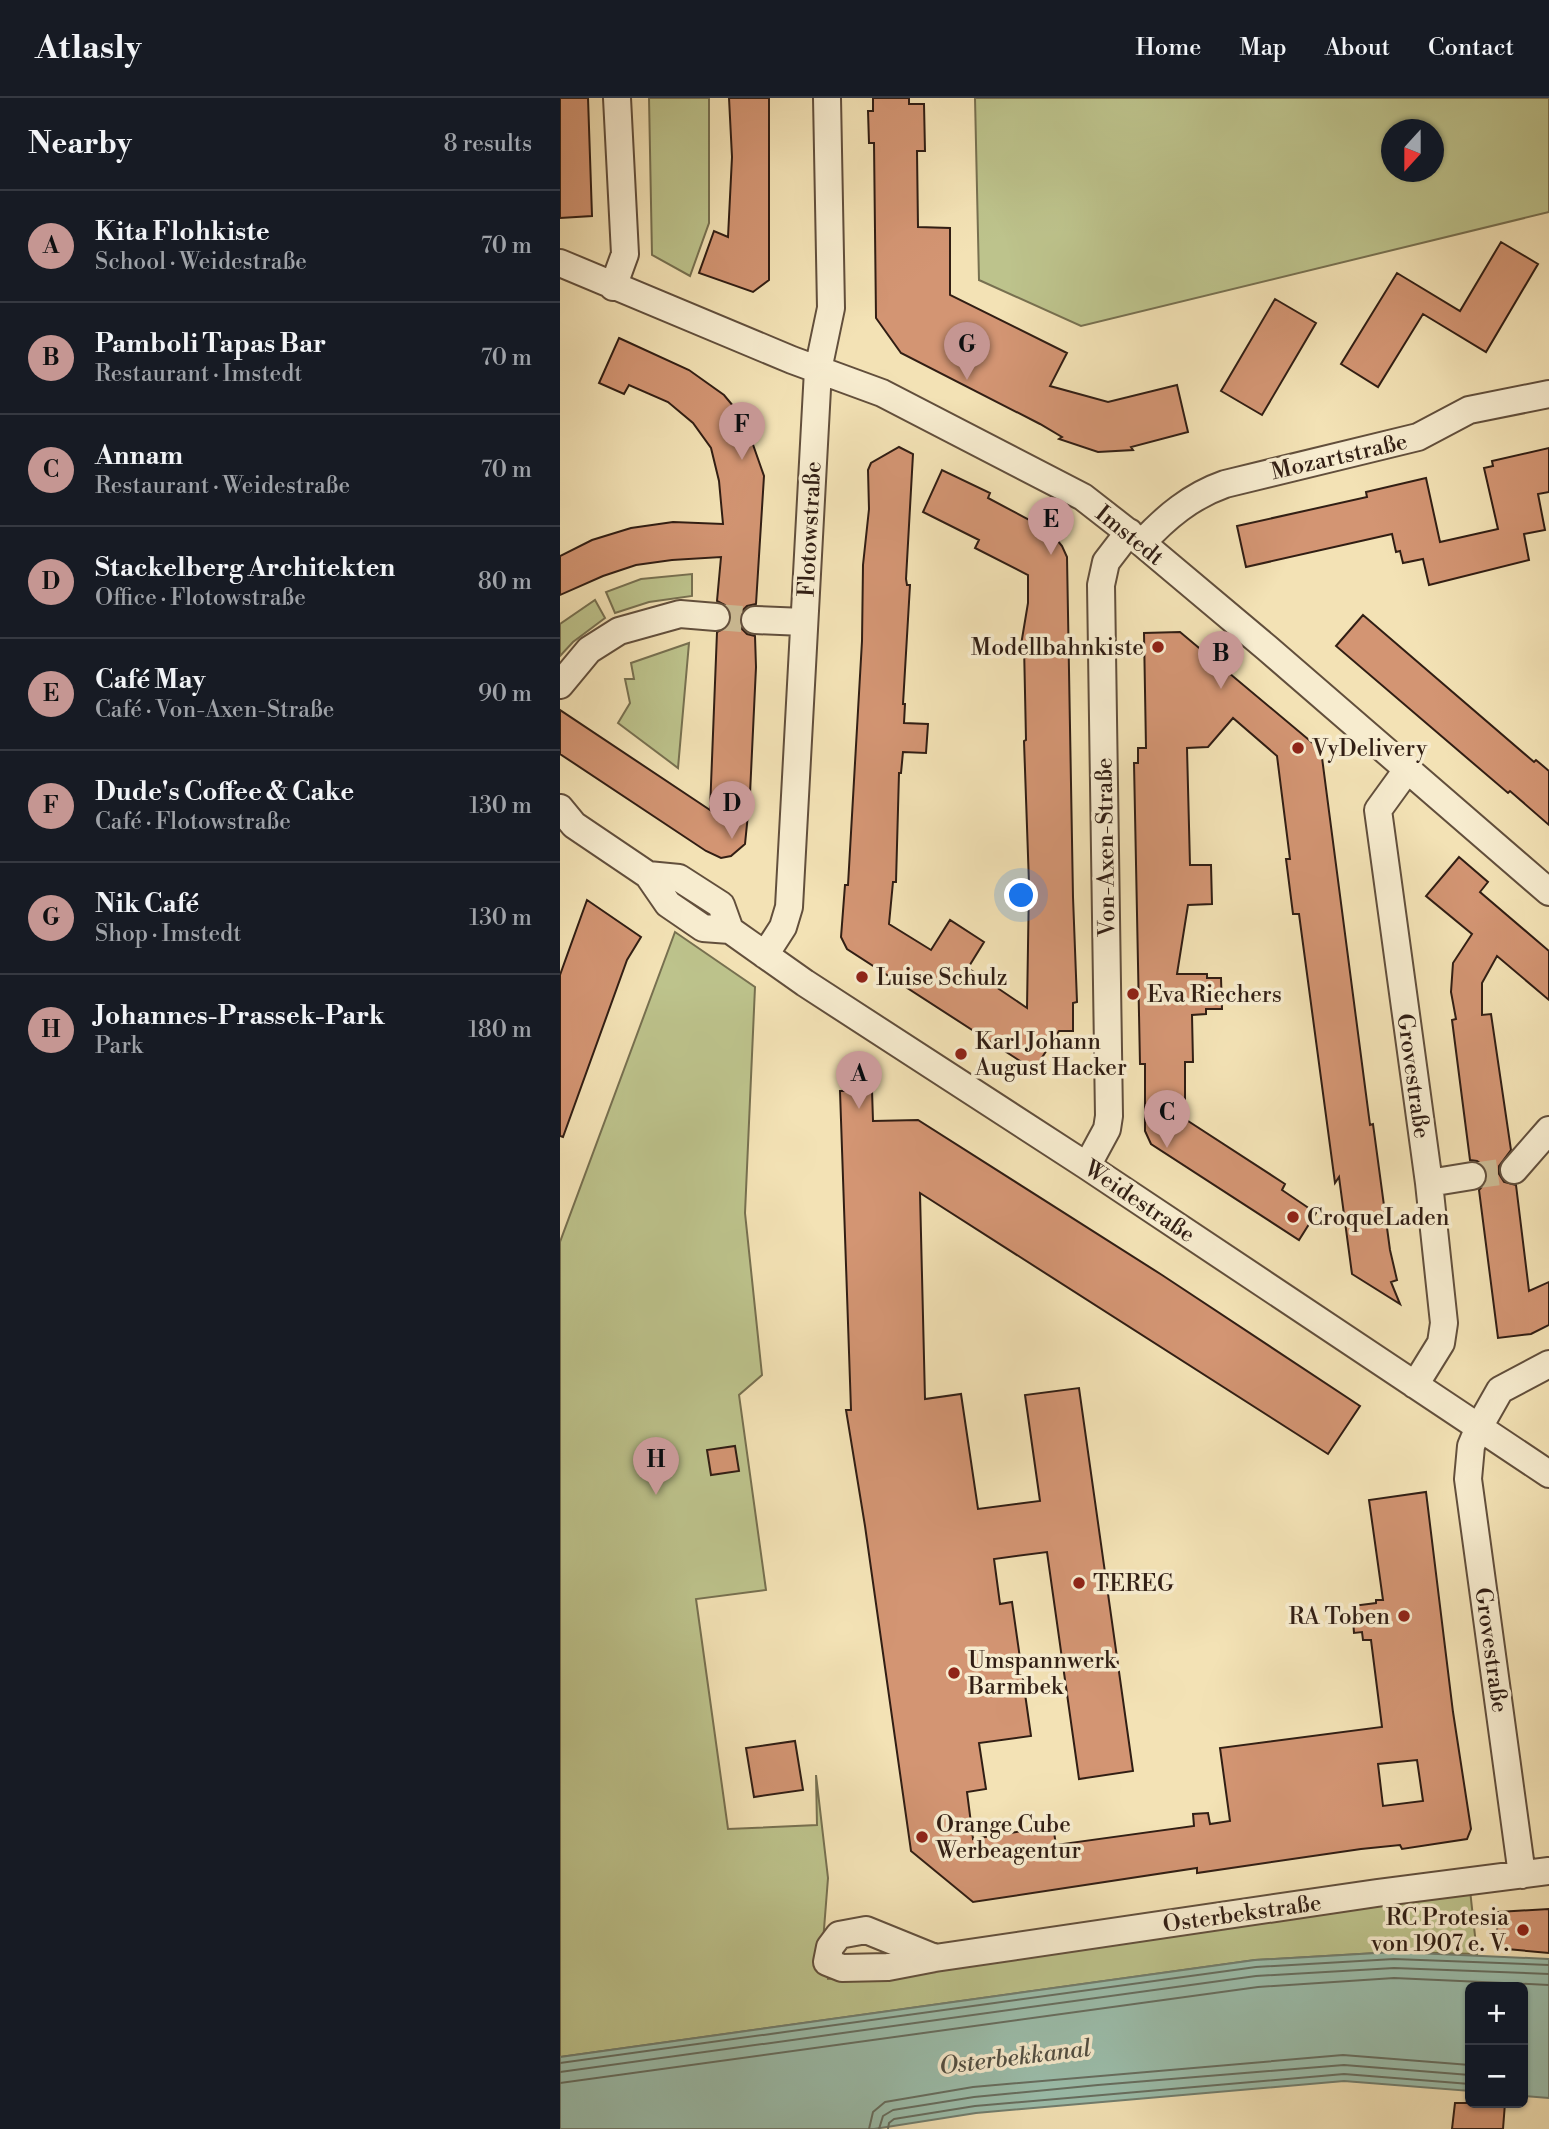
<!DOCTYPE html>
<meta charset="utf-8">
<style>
:root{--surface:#171b24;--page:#20242c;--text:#f1f3f6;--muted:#9ea1a6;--line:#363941;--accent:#c59692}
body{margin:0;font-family:"Libre Bodoni",serif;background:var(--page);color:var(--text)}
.controls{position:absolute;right:21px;bottom:21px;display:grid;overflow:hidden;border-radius:10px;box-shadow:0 2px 5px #0004}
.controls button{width:63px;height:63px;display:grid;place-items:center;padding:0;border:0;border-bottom:2px solid var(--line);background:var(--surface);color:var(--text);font:35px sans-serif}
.compass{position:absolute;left:821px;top:21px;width:63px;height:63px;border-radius:50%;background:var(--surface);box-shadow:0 2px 5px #0004;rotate:201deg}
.you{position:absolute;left:462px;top:798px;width:24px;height:24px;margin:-18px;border:5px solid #fff;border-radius:50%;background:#1a73e8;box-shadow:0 0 0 10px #1a73e833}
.badge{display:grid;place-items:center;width:46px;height:46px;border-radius:50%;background:var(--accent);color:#111;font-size:23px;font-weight:700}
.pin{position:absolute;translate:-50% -58px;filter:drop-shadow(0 2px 4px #0008)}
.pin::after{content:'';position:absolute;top:37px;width:24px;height:21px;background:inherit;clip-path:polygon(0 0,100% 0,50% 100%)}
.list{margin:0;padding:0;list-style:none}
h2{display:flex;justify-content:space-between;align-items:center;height:91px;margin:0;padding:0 28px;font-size:30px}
h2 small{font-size:23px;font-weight:400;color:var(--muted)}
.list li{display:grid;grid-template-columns:46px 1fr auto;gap:21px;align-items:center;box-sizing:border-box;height:112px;padding:0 28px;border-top:2px solid var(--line)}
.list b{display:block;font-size:26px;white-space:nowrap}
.list p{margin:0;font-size:23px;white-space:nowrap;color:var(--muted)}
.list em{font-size:23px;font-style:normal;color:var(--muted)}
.map{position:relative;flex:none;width:989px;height:2031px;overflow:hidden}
header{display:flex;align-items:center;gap:42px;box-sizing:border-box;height:98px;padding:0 35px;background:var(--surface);border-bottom:2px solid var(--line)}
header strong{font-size:33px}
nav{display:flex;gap:38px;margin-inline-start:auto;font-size:24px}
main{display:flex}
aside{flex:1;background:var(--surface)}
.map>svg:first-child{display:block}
.green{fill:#bdc38c;stroke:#777050;stroke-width:2;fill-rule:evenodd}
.water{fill:#9bbeac;stroke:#717e6f;stroke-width:2}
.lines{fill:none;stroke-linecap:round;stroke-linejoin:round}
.shore{stroke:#666e60;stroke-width:2}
.building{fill:#d39573;stroke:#311e14;stroke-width:2;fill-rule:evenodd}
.minor-tunnel{stroke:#ccbb95;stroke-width:26;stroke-dasharray:26 13;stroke-linecap:butt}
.minor-casing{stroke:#624f3c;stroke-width:30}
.minor{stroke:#f7eccf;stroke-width:26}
.poi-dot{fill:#8f2418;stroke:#f7eccf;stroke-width:2.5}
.labels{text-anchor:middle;stroke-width:7;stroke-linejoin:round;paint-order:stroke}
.street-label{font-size:23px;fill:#311e14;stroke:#f7eccf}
.poi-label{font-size:23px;fill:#311e14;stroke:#f7eccf;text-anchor:start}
.water-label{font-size:24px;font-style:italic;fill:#514e42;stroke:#f7eccf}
</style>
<header>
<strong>Atlasly</strong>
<nav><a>Home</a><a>Map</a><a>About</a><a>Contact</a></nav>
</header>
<main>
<aside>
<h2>Nearby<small>8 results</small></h2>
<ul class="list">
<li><span class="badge">A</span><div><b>Kita Flohkiste</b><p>School · Weidestraße</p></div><em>70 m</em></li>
<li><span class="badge">B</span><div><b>Pamboli Tapas Bar</b><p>Restaurant · Imstedt</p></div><em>70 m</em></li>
<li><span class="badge">C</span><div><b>Annam</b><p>Restaurant · Weidestraße</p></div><em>70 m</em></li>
<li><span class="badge">D</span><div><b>Stackelberg Architekten</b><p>Office · Flotowstraße</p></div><em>80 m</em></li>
<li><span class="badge">E</span><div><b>Café May</b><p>Café · Von-Axen-Straße</p></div><em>90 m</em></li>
<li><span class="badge">F</span><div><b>Dude's Coffee &amp; Cake</b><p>Café · Flotowstraße</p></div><em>130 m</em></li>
<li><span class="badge">G</span><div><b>Nik Café</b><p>Shop · Imstedt</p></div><em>130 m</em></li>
<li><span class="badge">H</span><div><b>Johannes-Prassek-Park</b><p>Park</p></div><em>180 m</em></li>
</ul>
</aside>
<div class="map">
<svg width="989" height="2031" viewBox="0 0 989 2031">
<rect width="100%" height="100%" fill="#f3e2b5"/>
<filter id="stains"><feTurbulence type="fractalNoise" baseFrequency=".00286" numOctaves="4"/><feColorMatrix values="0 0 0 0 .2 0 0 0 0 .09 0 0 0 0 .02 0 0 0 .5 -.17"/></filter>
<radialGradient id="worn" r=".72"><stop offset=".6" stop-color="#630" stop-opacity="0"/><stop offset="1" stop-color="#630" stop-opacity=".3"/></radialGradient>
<path class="green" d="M89 0H149V125L130 178 92 157Z
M415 0H989V114L521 228 419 182ZM832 32H874V74H832Z
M132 476V498L89 504 55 515 46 494 81 481Z
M35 502 45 520 13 544 0 558V526Z
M129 545 118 670 58 625 70 605 65 581H74L71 565Z
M115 834 195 889 185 1115 202 1277 179 1297 206 1492 136 1501 168 1731 257 1727 256 1677 268 1780 263 1844 268 1881 346 1873 910 1792 917 1856 834 1854 695 1862 0 1959V1144Z"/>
<path class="water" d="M834 1854 989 1861V2000L963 1998V1889H910V1993L784 1983 416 2015 314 2031H0V1959L695 1862Z"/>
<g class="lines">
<path class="shore" d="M0 1965 696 1869 834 1861 989 1867
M0 1974 696 1878 834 1870 989 1876
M0 1985 698 1889 834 1880 989 1887
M309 2031 313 2014 325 2004 413 1989 783 1957 910 1967
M319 2031 323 2018 333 2012 414 1999 538 1987 784 1967 910 1977
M328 2031 329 2025 334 2021 415 2008 784 1976 910 1986"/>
</g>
<path class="building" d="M0 0H28L32 118 0 120Z
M169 0H209V182L193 194 139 175 154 133 168 139 172 59Z
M313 0H349V6H364L365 53H357L358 129 390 130V197L507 255 490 288 548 304 617 287 628 334 571 349 573 352 538 354 499 341 502 339 480 326 341 255 316 220 314 45H309L308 13H313Z
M941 144 978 166 926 254 863 216 818 289 781 266 837 175 900 213Z
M715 201 756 225 702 317 661 293Z
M59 240 129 272 164 297 184 321 204 378 196 506 187 508 181 514 179 521 181 530 187 536 195 538 196 569 190 696 185 746 171 758 161 760 146 753 0 656V612L150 712 157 534 168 528 172 520 170 512 165 507 157 503 161 459 112 462 76 467 43 478 0 497V458L32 442 71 430 113 424 163 426 159 383 151 350 133 325 108 304 69 287 64 296 39 285Z
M339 349 353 356 346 481 347 487H350L343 606H345L344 625 368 626 366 655 343 654 341 675H339L336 784H333L329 826 371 852 390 822 424 844 408 870 467 910 469 786 464 643 466 642 464 547H461L468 505V477L415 450 419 442 363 414 382 372 430 395 428 400 477 426 493 437 502 448 507 459 513 799 517 904 513 905V933H499L474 972 287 851 281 839 285 787H288L302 543 303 467 309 411 308 372 311 365Z
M989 350V394L978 396 985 432 964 436 969 462 869 487 863 461 843 465 840 453 836 454 832 436 686 469 677 428 807 399 806 394 866 380 880 444 938 431 924 370 933 368 932 363Z
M803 517 974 664 976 662 989 673V727L950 693 948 695 776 548Z
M620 534 761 652 810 1027 813 1026 830 1152 837 1182 831 1184 840 1206 792 1176 779 1079 775 1085 739 816H733L726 761H730L717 658 673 620 648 649 627 650 630 767H651L652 806 628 807 617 876H647V880H661L662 911H646V916L632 917 633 964H625V1021L725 1086 722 1092 756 1115 739 1142 591 1046 585 1033V966H580L574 665H578V650H586L584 535Z
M899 759 928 784 920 794 989 853V902L937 858 922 885V917L931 916 951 1052 939 1068V1076L944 1084 956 1087 969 1193 989 1184V1227L971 1236 938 1240 919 1092 926 1084 928 1076 924 1068 917 1063 910 1062 892 922 896 921 891 894 893 865 912 836 866 798Z
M27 802 81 839 67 862 3 1039 0 1038V877Z
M312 992 313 1023 358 1022 602 1177 800 1308 768 1356 360 1095 365 1301 401 1296 418 1411 480 1403 465 1297 519 1290 573 1673 519 1681 487 1454 434 1461 440 1506 452 1504 471 1638 419 1645 426 1691 407 1694 413 1741 493 1728 496 1747 634 1728 633 1716 648 1715 650 1726 670 1723 660 1650 822 1629 811 1542H803L802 1534 794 1535 792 1508 816 1505V1502H823L809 1402 866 1394 893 1614 911 1731 907 1741 842 1751 840 1747 801 1751 637 1775V1770L413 1804 351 1753 305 1428 286 1312H291L280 993ZM857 1662 863 1703 823 1708 818 1666Z
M175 1348 179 1373 151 1377 147 1352Z
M235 1643 243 1692 194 1699 186 1650Z
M989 1811V1855L936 1850 938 1814Z
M895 2005H945L943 2031H892Z"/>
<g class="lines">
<path class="minor-tunnel" d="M156 519 195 522
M912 1078 954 1072"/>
<defs>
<path id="minor" d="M0 165 232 262 322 295 523 399 582 445 707 550 989 794
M53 189 65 156 57 0
M582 445C606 419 631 398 665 386L858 339 909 312 989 296
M195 522 244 524
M0 587 29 552 59 533 120 516 156 519
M847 672 818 712 869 1085 884 1225 881 1245 855 1287
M0 710 14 727 88 777 108 806 143 830 170 832 245 885 527 1068 989 1376
M88 777 119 780 161 807 170 832
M205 857 223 829 229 809 258 272 271 210 267 0
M527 1068 547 1031 549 1018 541 487 546 464 569 434
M954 1072 989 1032
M869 1085 912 1078
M962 1777 908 1381 911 1348 919 1329 940 1292 989 1266
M375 1860 306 1832 279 1837 270 1849 267 1864 282 1870 328 1869 375 1860 817 1795 989 1773"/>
</defs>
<use href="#minor" class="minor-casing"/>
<use href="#minor" class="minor"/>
</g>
<g class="poi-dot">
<circle cx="598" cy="549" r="7"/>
<circle cx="738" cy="650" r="7"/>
<circle cx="302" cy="879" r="7"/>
<circle cx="573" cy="896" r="7"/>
<circle cx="401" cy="956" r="7"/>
<circle cx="733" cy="1119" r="7"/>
<circle cx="519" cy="1485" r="7"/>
<circle cx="844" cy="1518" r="7"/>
<circle cx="394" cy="1575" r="7"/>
<circle cx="362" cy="1739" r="7"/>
<circle cx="963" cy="1832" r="7"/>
</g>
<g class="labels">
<g class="street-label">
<text transform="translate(779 358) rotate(-13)" y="8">Mozartstraße</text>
<text transform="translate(249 431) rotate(-87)" y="8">Flotowstraße</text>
<text transform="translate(570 437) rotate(39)" y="8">Imstedt</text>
<text transform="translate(545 749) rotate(-91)" y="8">Von-Axen-Straße</text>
<text transform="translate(854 978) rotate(82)" y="8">Grovestraße</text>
<text transform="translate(580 1103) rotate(34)" y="8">Weidestraße</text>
<text transform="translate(932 1552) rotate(82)" y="8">Grovestraße</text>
<text transform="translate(682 1815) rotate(-8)" y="8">Osterbekstraße</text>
</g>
<g class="poi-label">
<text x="584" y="557" text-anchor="end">Modellbahnkiste</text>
<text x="752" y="658">VyDelivery</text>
<text x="316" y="887">Luise Schulz</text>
<text x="587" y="904">Eva Riechers</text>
<text x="415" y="951">Karl Johann<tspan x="415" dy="26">August Hacker</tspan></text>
<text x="747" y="1127">CroqueLaden</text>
<text x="533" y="1493">TEREG</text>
<text x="830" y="1526" text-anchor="end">RA Toben</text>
<text x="408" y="1570">Umspannwerk<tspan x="408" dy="26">Barmbek</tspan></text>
<text x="376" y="1734">Orange Cube<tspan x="376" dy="26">Werbeagentur</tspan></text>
<text x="949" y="1827" text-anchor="end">RC Protesia<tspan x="949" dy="26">von 1907 e. V.</tspan></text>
</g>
<g class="water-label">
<text transform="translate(455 1959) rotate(-7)" y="8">Osterbekkanal</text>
</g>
</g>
<rect width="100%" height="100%" filter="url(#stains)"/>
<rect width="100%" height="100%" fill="url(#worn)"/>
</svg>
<div class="controls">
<button>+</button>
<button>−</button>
</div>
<svg class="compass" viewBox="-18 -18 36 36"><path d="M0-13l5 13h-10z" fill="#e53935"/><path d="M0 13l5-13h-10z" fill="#9ea1a6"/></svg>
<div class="you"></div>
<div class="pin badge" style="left:299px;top:1011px">A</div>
<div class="pin badge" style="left:661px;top:591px">B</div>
<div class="pin badge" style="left:607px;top:1050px">C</div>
<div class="pin badge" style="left:172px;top:741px">D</div>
<div class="pin badge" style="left:491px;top:457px">E</div>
<div class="pin badge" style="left:182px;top:362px">F</div>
<div class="pin badge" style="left:407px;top:282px">G</div>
<div class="pin badge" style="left:96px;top:1397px">H</div>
</div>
</main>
